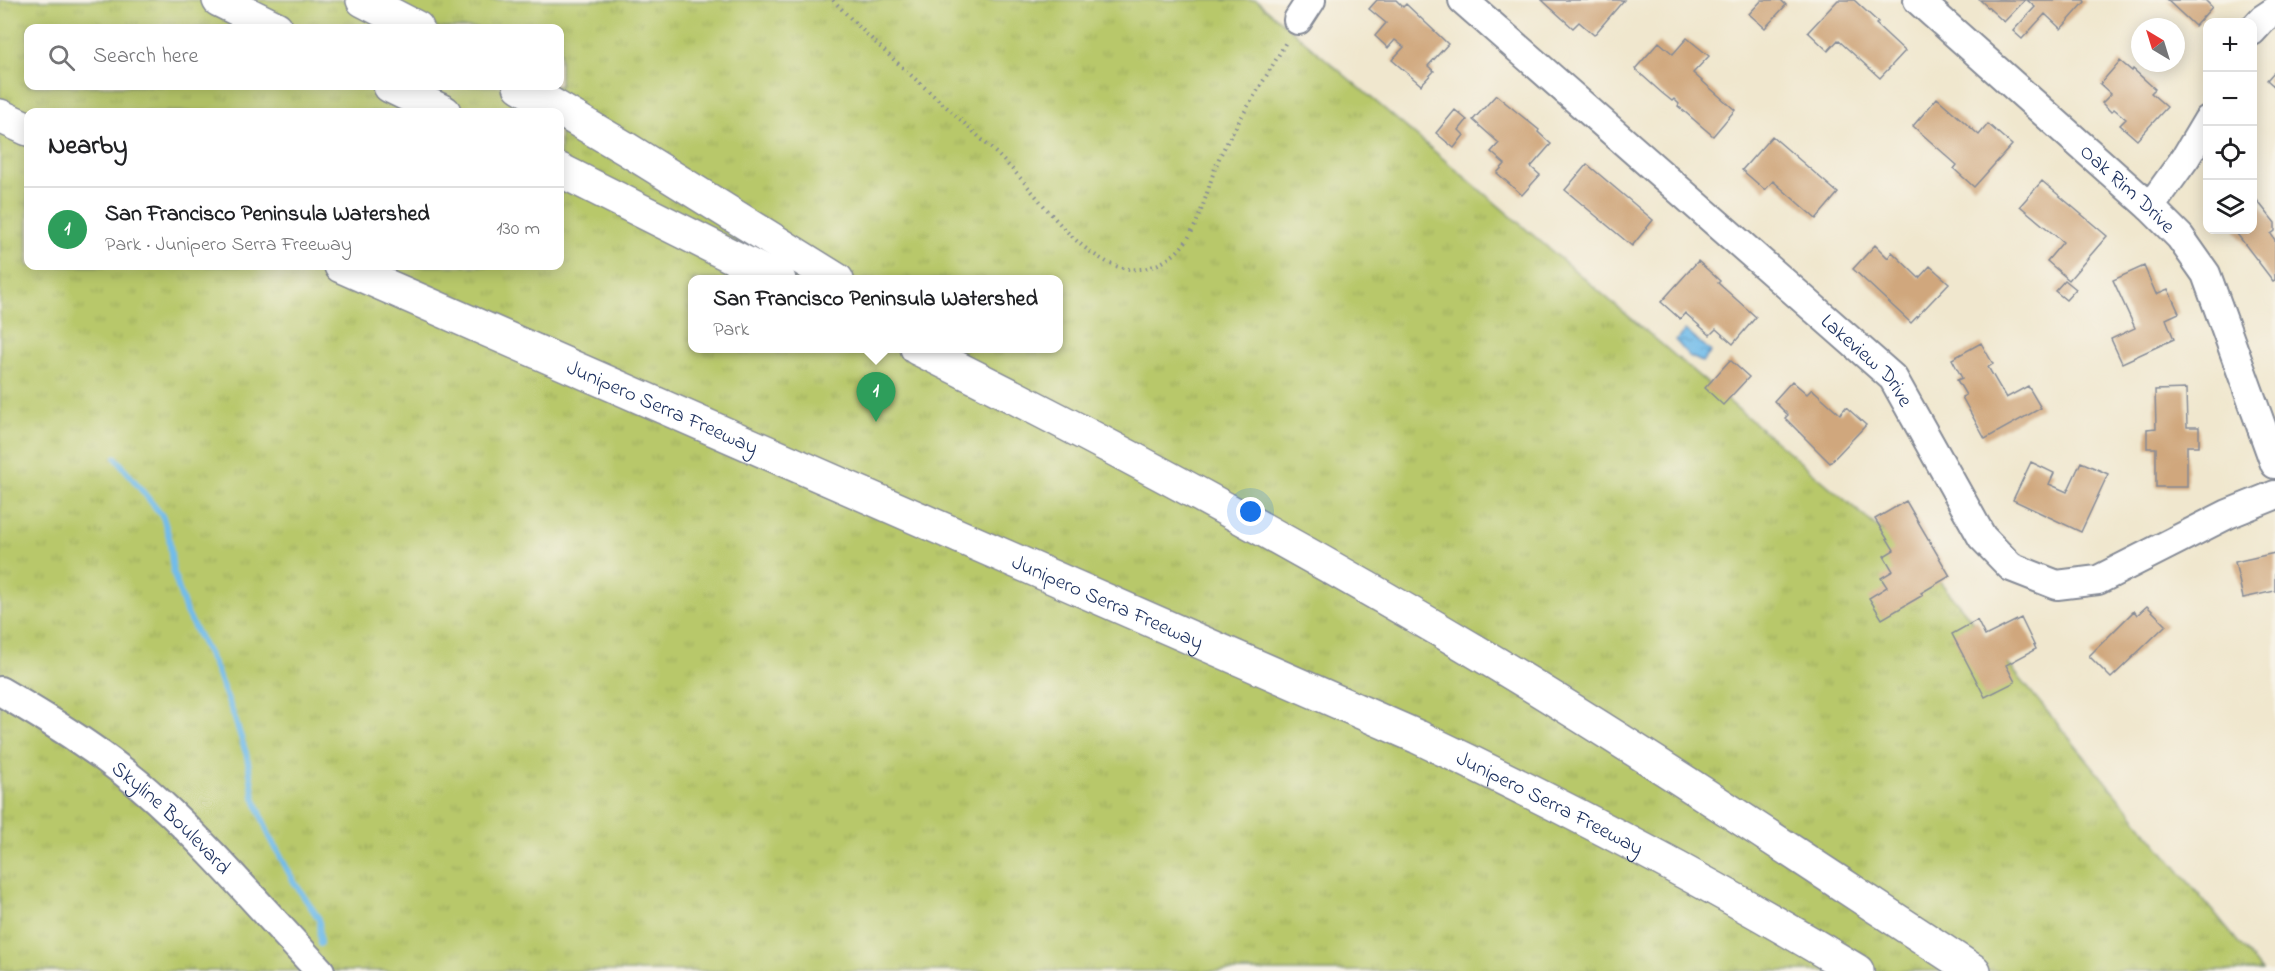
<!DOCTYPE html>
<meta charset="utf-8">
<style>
:root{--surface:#fff;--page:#f6f6f6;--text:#202124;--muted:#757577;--line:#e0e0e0;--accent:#db2777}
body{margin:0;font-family:"Indie Flower",sans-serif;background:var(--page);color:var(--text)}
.controls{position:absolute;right:18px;top:18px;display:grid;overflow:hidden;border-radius:12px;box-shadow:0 3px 15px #0003}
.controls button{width:54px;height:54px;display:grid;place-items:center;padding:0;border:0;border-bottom:2px solid var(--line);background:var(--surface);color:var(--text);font:30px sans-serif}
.compass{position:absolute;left:2131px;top:18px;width:54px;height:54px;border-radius:50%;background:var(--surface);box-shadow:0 3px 15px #0003;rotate:322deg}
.you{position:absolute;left:1251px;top:512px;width:21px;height:21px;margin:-15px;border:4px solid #fff;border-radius:50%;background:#1a73e8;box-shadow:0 0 0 9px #1a73e833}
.badge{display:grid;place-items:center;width:39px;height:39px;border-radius:50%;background:var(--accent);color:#fff;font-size:20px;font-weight:700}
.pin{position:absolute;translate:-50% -50px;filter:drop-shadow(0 2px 3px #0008)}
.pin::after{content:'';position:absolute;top:32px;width:21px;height:18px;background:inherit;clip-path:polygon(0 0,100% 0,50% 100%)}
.popup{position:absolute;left:688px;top:275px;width:375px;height:78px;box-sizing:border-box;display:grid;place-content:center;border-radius:12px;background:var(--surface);filter:drop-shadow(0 2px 4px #0005);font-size:20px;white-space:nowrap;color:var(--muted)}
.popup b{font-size:22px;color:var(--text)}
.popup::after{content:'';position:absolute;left:50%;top:100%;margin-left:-12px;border:12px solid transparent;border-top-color:var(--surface)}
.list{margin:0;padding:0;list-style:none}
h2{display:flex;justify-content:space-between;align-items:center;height:78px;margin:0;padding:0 24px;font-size:26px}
h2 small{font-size:20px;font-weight:400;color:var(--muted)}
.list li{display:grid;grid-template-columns:39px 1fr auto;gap:18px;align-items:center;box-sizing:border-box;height:84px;padding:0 24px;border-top:2px solid var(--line)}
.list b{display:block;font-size:22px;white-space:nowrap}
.list p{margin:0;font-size:20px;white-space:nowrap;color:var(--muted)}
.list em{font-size:20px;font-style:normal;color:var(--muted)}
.icon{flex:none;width:33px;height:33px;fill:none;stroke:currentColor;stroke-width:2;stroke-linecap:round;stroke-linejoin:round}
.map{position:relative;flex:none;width:2275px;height:971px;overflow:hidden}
.search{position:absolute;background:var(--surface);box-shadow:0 3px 15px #0003;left:24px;top:24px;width:540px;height:66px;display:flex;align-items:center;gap:15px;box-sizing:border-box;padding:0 21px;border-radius:12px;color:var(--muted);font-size:22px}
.panel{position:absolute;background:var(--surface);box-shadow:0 3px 15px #0003;left:24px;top:108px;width:540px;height:162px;border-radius:12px}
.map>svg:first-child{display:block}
.park{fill:url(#park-tufts);stroke:#6a7c64;stroke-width:1.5;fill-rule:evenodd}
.water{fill:url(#water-ripples);stroke:#4676a4;stroke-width:1.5}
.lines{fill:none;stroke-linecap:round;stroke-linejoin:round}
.stream{stroke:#71bcea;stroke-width:6}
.building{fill:#d0a77d}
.minor-casing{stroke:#868b96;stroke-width:32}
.highway-casing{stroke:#868b96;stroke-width:36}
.path{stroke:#868b96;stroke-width:4;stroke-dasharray:1.5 4.5;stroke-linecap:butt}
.minor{stroke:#fff;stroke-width:28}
.highway{stroke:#fff;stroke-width:33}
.labels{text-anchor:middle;stroke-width:4.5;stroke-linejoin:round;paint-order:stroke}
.street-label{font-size:21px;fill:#1b2f5e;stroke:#f7f3e8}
</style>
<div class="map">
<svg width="2275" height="971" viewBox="0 0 2275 971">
<defs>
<pattern id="park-tufts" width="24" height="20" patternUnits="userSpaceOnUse" patternTransform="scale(1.5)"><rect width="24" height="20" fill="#b8c86b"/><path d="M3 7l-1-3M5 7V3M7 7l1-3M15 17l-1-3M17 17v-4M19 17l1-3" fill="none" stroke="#9eac5f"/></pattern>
<pattern id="water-ripples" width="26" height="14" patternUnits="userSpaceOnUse" patternTransform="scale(1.5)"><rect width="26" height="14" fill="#71bcea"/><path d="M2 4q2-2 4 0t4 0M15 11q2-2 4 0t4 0" fill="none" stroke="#5c99c1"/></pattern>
</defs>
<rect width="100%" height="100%" fill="#f7f3e8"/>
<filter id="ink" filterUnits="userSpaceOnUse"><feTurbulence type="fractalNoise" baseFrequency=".0167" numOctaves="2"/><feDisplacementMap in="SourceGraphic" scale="12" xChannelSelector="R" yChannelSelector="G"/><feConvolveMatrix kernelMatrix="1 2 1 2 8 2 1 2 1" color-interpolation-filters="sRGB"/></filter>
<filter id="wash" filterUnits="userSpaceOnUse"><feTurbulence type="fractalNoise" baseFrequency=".008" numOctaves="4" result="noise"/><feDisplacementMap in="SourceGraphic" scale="24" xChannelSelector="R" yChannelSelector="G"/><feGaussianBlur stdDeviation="1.35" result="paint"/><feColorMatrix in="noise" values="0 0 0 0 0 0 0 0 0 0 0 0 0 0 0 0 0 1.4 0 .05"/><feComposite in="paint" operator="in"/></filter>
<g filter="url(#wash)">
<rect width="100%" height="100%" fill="#f0e7ce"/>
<path class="park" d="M0 0H1256L1937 578 2262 971H0ZM28 28H560V86H28ZM28 112H560V266H28ZM693 280H1059V348H693Z"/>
<path class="water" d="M1685 330 1711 352 1702 362 1689 356 1676 341Z"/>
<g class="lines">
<path class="stream" d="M116 458 163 517 169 537 173 571 186 612 214 665 234 716 247 756 254 797 269 835 294 882 319 919 320 944"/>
</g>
<g id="blocks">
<path class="building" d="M1377 0H1396L1403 7 1406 4 1448 44 1428 66 1434 71 1421 85 1392 60 1404 47 1395 40 1388 48 1375 36 1386 23 1369 9Z
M1542 0H1624L1594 35 1579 22 1573 28Z
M1762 0H1781L1786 5 1765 28 1749 14Z
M1838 0H1854L1878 22 1876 24 1905 51 1880 78 1838 40 1828 51 1808 32Z
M1980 0H2025L2004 22Z
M2027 0H2084L2085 2 2061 29 2045 14 2022 39 2013 31 2035 7Z
M2167 0H2205L2212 7 2195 26Z
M1687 38 1709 56 1693 73 1735 110 1713 136 1678 106 1679 104 1674 99 1672 101 1662 93 1635 69 1659 42 1673 54Z
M2120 61 2132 71 2133 69 2155 89 2151 93 2167 107 2137 140 2120 125 2126 119 2114 109 2111 112 2102 103 2111 94 2100 84Z
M2275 71V87L2267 80Z
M1496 95 1539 130 1538 132 1551 144 1531 167 1540 175 1522 195 1497 173 1505 164 1491 152 1499 143 1473 120Z
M1937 98 1979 135 1988 124 2012 145 1974 187 1954 169 1957 165 1913 126Z
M1455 110 1467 120 1459 130 1464 135 1454 148 1436 133Z
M1772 136 1838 193 1816 219 1773 181 1765 190 1742 170Z
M1587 164 1653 220 1632 246 1565 190Z
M2042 181 2107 236 2069 280 2047 261 2063 242 2020 206Z
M2252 194 2275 223V231L2271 234 2275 240V280L2273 281 2234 230H2252Z
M1875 245 1888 258 1892 252 1919 278 1930 266 1949 283 1911 323 1853 269Z
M1698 261 1720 281 1718 283 1756 317 1733 344 1716 329 1710 335 1685 313 1680 319 1661 302Z
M2144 266 2156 294 2168 289 2179 313 2166 319 2174 339 2122 363 2111 339 2135 328 2113 280Z
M2065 280 2076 289 2066 300 2055 291Z
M1981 343 1993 364 1988 367 2006 398 2028 386 2041 408 1985 439 1962 397 1966 395 1957 380 1962 378 1952 359Z
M1730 360 1749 377 1723 405 1705 388Z
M1792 381 1807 394 1812 389 1840 414 1846 407 1866 425 1830 463 1785 418 1788 415 1774 401Z
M2186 389 2187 427H2199V446H2187V487H2156V448H2147V429L2156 428 2155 390Z
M2031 462 2054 473 2049 484 2067 492 2081 462 2108 474 2081 532 2013 500Z
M1906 501 1950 576 1921 593 1923 595 1882 619 1869 598 1887 587 1881 578 1893 571 1884 556 1894 550 1875 519Z
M2275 553V591L2243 598 2235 562Z
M2147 606 2166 625 2111 678 2089 656 2134 611 2137 615Z
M2021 618 2036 649 2006 665 2015 682 1985 697 1952 634 1977 620 1985 636Z"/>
</g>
</g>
<g filter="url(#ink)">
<use href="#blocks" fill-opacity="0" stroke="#868b96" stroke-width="1.5"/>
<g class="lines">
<defs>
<g id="minor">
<path id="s1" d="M1463 0 1893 378 1982 537 2011 567 2057 585 2098 580 2228 514 2275 495"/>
<path id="s2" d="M1918 0 2150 207 2180 237 2206 274 2275 464"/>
<path d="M1298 20 1311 0"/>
<path d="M2252 31 2263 19 2275 11"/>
<path d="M2150 207 2186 157 2208 120"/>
<path id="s3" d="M0 691C55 723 110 757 157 800 214 852 267 915 320 971"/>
</g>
<g id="highway">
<path d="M219 0 276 28"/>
<path d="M363 0 417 28"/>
<path d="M390 86 444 112"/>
<path d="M520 86 625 148 837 280"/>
<path d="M0 116 28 129"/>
<path d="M560 170 779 280"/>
<path id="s4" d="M341 266 1418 737C1568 808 1715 885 1857 971"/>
<path d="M917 348C1114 446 1308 551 1497 664 1659 762 1816 868 1974 971"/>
</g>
</defs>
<use href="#minor" class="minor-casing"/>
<use href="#highway" class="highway-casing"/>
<path class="path" d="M833 0C889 60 954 110 1012 169 1042 200 1066 240 1105 261 1126 273 1149 272 1169 258 1203 235 1205 184 1223 150 1243 112 1267 77 1287 40"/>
<use href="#minor" class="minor"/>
<use href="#highway" class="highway"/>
</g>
</g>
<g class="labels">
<g class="street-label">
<text dy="7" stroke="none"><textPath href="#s2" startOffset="282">Oak Rim Drive</textPath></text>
<text dy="7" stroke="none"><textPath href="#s1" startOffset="542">Lakeview Drive</textPath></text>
<text dy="7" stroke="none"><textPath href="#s4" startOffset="351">Junipero Serra Freeway</textPath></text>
<text dy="7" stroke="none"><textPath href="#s4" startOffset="837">Junipero Serra Freeway</textPath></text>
<text dy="7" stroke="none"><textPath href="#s4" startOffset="1323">Junipero Serra Freeway</textPath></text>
<text dy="7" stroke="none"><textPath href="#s3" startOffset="214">Skyline Boulevard</textPath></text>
</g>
</g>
</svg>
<div class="controls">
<button>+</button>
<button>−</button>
<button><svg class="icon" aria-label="locate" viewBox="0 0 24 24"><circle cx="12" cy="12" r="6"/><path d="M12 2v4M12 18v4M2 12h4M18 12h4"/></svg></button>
<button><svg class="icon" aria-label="layers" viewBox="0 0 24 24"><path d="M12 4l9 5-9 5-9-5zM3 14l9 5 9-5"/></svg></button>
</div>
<svg class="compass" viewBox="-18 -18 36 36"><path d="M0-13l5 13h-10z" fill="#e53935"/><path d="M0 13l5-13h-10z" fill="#757577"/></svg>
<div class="you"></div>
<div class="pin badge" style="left:876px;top:422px;background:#2e9e5b">1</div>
<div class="popup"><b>San Francisco Peninsula Watershed</b>Park</div>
<div class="search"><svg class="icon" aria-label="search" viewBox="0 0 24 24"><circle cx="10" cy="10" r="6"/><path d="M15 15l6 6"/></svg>Search here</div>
<section class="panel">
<h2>Nearby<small></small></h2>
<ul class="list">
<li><span class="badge" style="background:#2e9e5b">1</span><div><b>San Francisco Peninsula Watershed</b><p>Park · Junipero Serra Freeway</p></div><em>130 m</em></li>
</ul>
</section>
</div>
